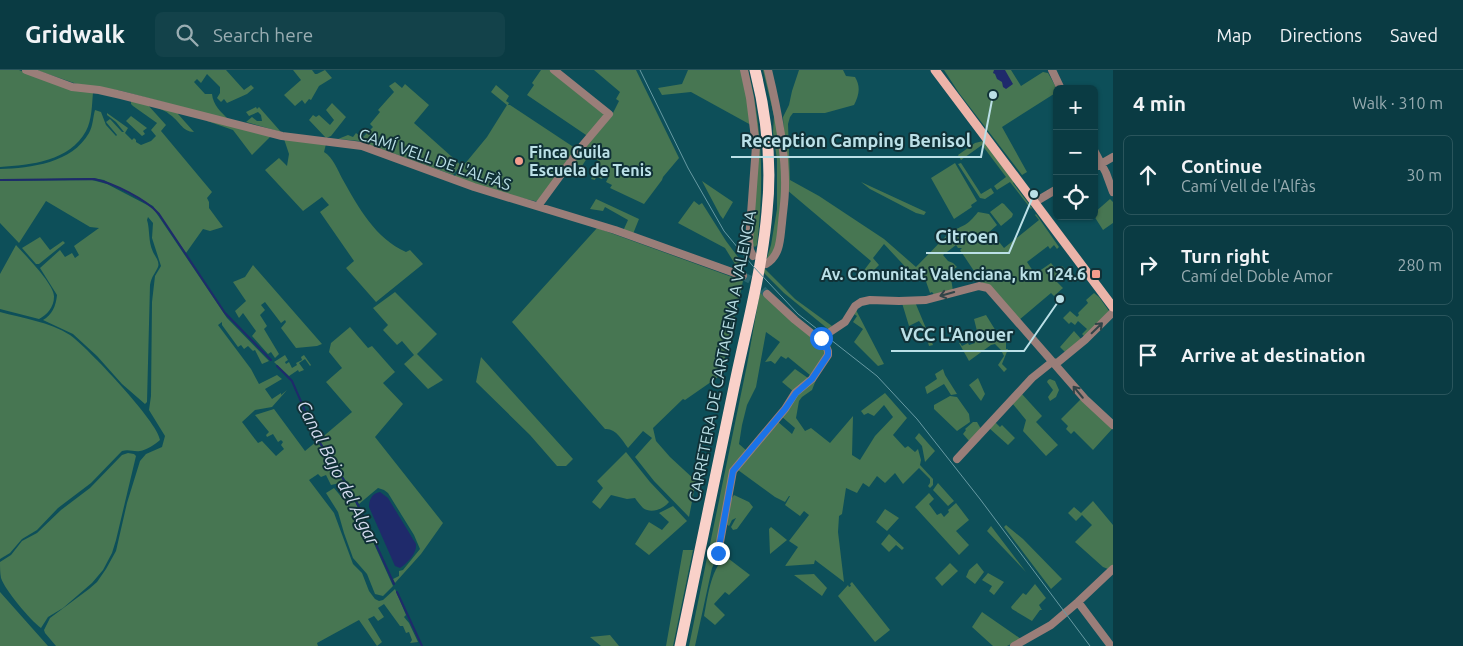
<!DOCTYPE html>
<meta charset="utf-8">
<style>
:root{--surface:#0a3b43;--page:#13424a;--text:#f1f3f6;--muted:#99adb2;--line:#2a555c}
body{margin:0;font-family:Ubuntu,sans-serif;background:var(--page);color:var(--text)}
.controls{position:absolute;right:15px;top:15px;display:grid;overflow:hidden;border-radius:8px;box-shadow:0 1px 4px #0004}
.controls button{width:45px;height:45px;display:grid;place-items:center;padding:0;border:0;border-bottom:1px solid var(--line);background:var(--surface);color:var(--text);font:25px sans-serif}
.stop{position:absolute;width:15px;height:15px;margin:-11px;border:4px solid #1a73e8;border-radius:50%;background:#fff}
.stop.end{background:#1a73e8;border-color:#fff;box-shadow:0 1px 5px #0008}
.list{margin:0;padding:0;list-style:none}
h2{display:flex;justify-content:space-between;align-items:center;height:65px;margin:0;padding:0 20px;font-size:21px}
h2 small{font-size:16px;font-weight:400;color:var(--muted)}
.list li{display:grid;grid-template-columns:32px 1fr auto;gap:15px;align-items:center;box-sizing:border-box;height:80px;margin:0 10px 10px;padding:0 10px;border:1px solid var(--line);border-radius:8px}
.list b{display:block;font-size:19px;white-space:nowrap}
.list p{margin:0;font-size:16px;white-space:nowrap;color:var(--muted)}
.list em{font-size:16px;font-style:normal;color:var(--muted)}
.icon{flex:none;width:28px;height:28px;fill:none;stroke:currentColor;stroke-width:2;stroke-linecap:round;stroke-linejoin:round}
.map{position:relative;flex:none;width:1113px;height:576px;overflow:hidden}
header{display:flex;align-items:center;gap:30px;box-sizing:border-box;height:70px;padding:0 25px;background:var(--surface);border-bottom:1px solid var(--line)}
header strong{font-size:24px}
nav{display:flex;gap:28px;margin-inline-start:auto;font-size:18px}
.search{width:350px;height:45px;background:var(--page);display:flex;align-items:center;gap:12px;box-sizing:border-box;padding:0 18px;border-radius:8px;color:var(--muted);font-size:19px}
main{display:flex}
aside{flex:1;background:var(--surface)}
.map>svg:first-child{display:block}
.green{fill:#477652}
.water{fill:#1f2a6b}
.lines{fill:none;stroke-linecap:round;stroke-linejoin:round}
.stream{stroke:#1f2a6b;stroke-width:2}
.minor-tunnel{stroke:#27656e;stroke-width:8;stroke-dasharray:8 4;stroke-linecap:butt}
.minor{stroke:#9a7e79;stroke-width:8}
.major{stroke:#ecb4a9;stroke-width:9}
.highway{stroke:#f9d1c9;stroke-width:11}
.tram{stroke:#679aa3;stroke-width:1}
.oneway{stroke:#324448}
.route{stroke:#1a73e8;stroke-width:6}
.poi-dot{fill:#f49d8d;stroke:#103137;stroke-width:2}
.labels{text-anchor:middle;stroke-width:4;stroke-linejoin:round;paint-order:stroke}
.poi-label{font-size:16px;font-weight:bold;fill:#bbe0e7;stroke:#103137;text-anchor:start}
.street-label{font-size:16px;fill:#bbe0e7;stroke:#103137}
.water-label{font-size:18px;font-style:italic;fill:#d3daee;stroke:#103137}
.leader{fill:none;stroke:#bbe0e7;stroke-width:2}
.callout-dot{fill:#bbe0e7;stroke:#103137;stroke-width:2}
.callout-label{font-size:18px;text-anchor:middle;font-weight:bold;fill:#bbe0e7;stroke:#103137;stroke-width:4;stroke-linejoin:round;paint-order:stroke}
</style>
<header>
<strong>Gridwalk</strong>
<div class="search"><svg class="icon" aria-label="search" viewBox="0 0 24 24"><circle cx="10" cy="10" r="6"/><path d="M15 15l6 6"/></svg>Search here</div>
<nav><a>Map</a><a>Directions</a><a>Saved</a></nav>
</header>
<main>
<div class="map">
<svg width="1113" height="576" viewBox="0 0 1113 576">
<rect width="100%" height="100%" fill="#0d4f59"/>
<path class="green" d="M0 0H19L52 13 93 22C92 34 92 50 86 61 70 91 31 95 0 97Z
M36 0H226L244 20 251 15 254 18 247 24 227 33 224 29 221 32 217 28 220 23V17L207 4 201 13 197 9 194 12 205 24H212C213 35 221 42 229 50L122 21 77 14Z
M293 0H312L315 4H317L325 0 332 8 319 16 311 30 309 29 305 34 302 30 295 36 284 25 301 10Z
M541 0H552L606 42 589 67 527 25 534 15 532 13Z
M594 0H636L679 88 663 107 662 110 644 134 610 118 612 115 606 112 609 106 605 104 602 109 596 107 595 110 591 109 600 92 589 85 582 96 572 93 611 47 619 31 616 29 620 22Z
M688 0H742L751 55 691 22 662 25 658 18 682 14Z
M746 0H748C763 58 764 116 757 175L755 177 751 174 758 84Z
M763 0H766L777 53 783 119 776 182 766 191 771 175 777 139V90L773 62 774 46Z
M799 0H843L846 6 855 7C861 17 859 25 854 35L825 43H793L790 47 788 54 790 110 819 126 884 169 916 197 948 164 950 166V162C964 155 967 156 978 142L989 144 997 155 987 164 970 171 971 173 991 162 1004 178 1039 150 1035 145 1036 144 1059 177 1057 179 1054 175 1050 179 1048 176 1027 192 1035 204 1051 193 1056 199 1062 196 1065 199 1054 209 1063 218 1054 226 1051 223 1019 250 993 219 982 213 960 180 962 178H958L956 175 943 185 948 191 953 193 957 197 950 202 953 221 935 226 932 222 930 223 922 200 912 204 884 174 873 188 879 195 869 205 867 204 862 209 859 207 871 191 787 120 783 47 789 35 792 21Z
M944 0H1011L1021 16 1043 2 1048 3 1057 19V22L1002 57 1027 102 1022 105 959 23Z
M395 12 402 18 405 14 429 35 414 53 461 95 453 105 359 71 338 69 348 65 353 67 356 63 362 68 373 57 370 54 380 42 378 40 394 22 389 16Z
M496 15 509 26 506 31 509 33 508 35H510L578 80 539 132 501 123 454 107 487 67 507 35 491 22Z
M131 30 147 34 166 55 161 61 212 122 207 128 209 132V138L223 157 210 161 203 159 186 183 153 136 104 110 93 108 0 110V99C31 98 72 93 89 63 93 56 93 47 95 40L101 42 106 55 116 66 117 65 106 52 110 49 122 62H124L116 52 107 45V43L128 58 125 63 132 70 134 68 136 70V72L141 75 151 71 156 66 151 60 157 53 133 36 131 34Z
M332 33 346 47 331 66 326 68 309 50 313 45 316 47 319 45 330 55 334 50 326 40Z
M256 37 257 39 259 37 281 62 246 52 252 47 257 51H262L261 45 258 42 249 46 246 42Z
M158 38 180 41 178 44 194 62C182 62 179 50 169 44 166 41 162 40 158 38Z
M131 46 147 58 143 61 145 64 142 66 126 51Z
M209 49 272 65 252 85 233 60 207 51Z
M284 69 326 74 324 82C333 87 338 101 343 110 358 137 376 169 406 182L410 180 423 194 376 232 346 198 354 191 320 142 329 135 322 127 303 141 265 100 279 88 287 96 289 84Z
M983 71 1014 112 1013 113 1032 138 1031 139 1010 112 997 120 994 116 1006 107 982 75 961 90 958 85 975 73Z
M955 93 977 131 971 135 972 137 954 149 931 108Z
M961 93 981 124 991 118 994 123 985 129 980 128 958 94Z
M92 110 107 114 153 138 227 248 269 291 262 294 255 280 253 281 248 276 244 279 241 275 238 277 222 255V252L218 255 251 299 259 314 277 305 282 309 265 319 272 329 281 323V325L287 320 272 337 255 340 242 352 258 373 262 371 276 386 284 379 281 375 283 372 281 370 278 372 273 364 267 367 266 365 269 362 255 345 274 339 305 381 317 371 344 412 331 415 326 405 321 407 318 404 309 410 334 443 353 494 362 503 369 521 375 529 379 531 383 530 395 519 406 545 404 547 409 553 418 572 410 573 412 570 409 562 406 563 403 556H400L384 534 378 538 384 547 378 551 374 546 368 549 382 572 377 576 359 550 317 573 318 576H56L45 563 44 560 50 548 89 519 97 512 106 499 116 481 127 433 140 391 146 384 162 377 165 366 149 340 151 326 152 232 155 206 161 196 152 168 153 153 148 147 147 150C150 159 148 171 153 182 155 186 160 192 158 197 155 204 152 205 150 215L147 332 145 334 122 314 97 286 73 264 43 250C52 245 56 236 57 225L40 198 60 180 65 187 72 183 75 188 79 185 74 176 99 158 90 157 46 131 19 173 0 153V111Z
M702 111 733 132 723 149 720 145Z
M861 112 926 142 924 145 916 143 870 119Z
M596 129 639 149 633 164 623 161 628 150 605 137 603 141 590 139Z
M1110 129 1113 132V153L1103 160 1094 146V143Z
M694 131 699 135 702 133 726 171 744 195 738 199 725 178 678 153Z
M1002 133 1004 134 1013 144 1012 147 1001 156 990 142Z
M597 158 743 211 721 305 685 330 683 329 653 358 656 371 670 387 696 411 689 447 654 411 635 387 652 368 643 361 628 378C622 370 616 358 605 359L512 252Z
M40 167 50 180 63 171 65 173 39 194H36L22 178Z
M16 175C25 185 55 215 54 227 54 237 47 245 39 249L0 239V204Z
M253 195 322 274 317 276 296 278 281 258 286 252 285 250 281 253 265 232 261 235 265 240 260 245 267 256 264 259 279 284 275 288 271 282 268 284 252 266 256 261 243 243 239 248 235 241 246 231 233 212 245 207Z
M764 198 795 229 832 256 828 259 784 223 763 202Z
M395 222 437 264 417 284 443 310 428 319 404 294 414 285 402 271 397 275 383 260 388 255 373 238Z
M760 222 823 277 826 284 810 305 788 287 786 289 781 286 775 294 771 291 765 292 780 272 766 262 756 317 747 335 742 355 739 374 747 381 734 396 716 476 709 479 747 295Z
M1094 223 1099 227 1109 241 1085 267 1082 264 1087 259 1078 251 1075 255 1071 252 1069 254 1063 248 1070 241 1077 247 1079 245 1078 243 1088 233 1086 230Z
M915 232 933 275 929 276 924 258 919 251 909 256 902 233Z
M856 240 884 294 878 296 854 272 863 259 853 252 857 246 854 244Z
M0 242C22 248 50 252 70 265 86 276 159 353 160 370 156 374 146 380 140 381 134 382 129 379 122 381L91 413 58 438 37 460 22 469 10 483 0 489Z
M986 245 999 266 995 270 998 271 1006 264 1008 270 1006 272V279H1008L1002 294 1007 299 1004 302 998 295 1004 286 1001 280 995 274 991 275 969 291 959 273H960L962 276 968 273 969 275 975 273 971 264 977 261 974 249Z
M350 257 368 278 372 276 395 302 383 313 403 334 375 367 443 453 421 484 395 513 393 509 399 506V501L403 500 420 479 414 465 388 423 384 420 378 418 359 434 350 417 319 370 352 342 326 312 342 298 329 282 331 273Z
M1074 261 1082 270 1066 283 1060 277Z
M285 285 288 290 285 292 286 294 289 292 292 298 297 295 296 293 302 290 301 287 304 285 311 295 310 296 305 289 299 293 304 300 299 302 298 300 289 306 274 292Z
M481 287 573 389 566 396H557L530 365 476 312Z
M795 299 808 308 794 322 782 312Z
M943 299 945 305 957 324 951 325 944 314 927 324 925 317 937 309 935 304Z
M819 302 812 320 802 327 799 331 796 348 805 361 811 358 830 373 853 346 852 385 860 390 875 366 893 347 884 335 874 346 868 343 864 345 861 341 885 323 907 348 893 365 905 378 908 376 915 382 918 379 921 390 920 395 933 409V415L930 418 928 416 930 413V409L919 398 903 414 895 403 885 413 877 406 869 417 863 413 857 423 846 418 842 444 839 446 838 462 844 512 815 490 814 494 785 496 798 477 789 471 809 445 804 441 800 446 785 435 790 426H789L785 432 775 427 738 400 777 351 792 364 795 358 781 346 796 325Z
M978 308 985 324 981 331 969 315Z
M1050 309 1055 311 1059 320 1056 327 1050 331 1048 327 1053 320 1047 312 1048 310Z
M1021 323 1042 346 1036 352 1058 375 1046 386 1023 361 1026 350 1012 333Z
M950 326 957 327 969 344 970 352 957 361 934 339V335Z
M1081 329 1113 358 1093 380 1074 361 1071 364 1066 359 1068 356 1061 349Z
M973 352H977L981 359 970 372 963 364 966 360 965 359Z
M995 352 1000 357 1002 355 1015 368 1008 375 989 358Z
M919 363 935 381 925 392 922 376 915 368Z
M626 382 650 412 669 432C664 439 651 444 643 438 640 435 637 431 635 428L627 429 611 425 600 439 592 432 603 418 597 411Z
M128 383 134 384 136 386 116 470 112 483 103 500 92 513 63 538 48 547 41 558C30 550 5 520 1 508 0 503 0 497 0 492L11 485 22 471 37 463 61 440 90 418 122 385Z
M938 413 954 431 948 436 933 420Z
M334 418 343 429 345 428 347 430 353 427 393 516 383 526 375 524 367 504 353 488 344 463 338 442 326 423Z
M929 423 934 429 929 434 937 445 941 443 944 447 949 442 948 440 956 433 969 450 956 461 969 475 959 485 915 437Z
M734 425 749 432 753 437 737 459 733 460 731 457 736 448 732 450 729 456 726 454 730 431Z
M1093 431 1113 455V495L1108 499 1103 497 1075 472 1092 455 1082 445 1076 451 1068 443 1074 437 1081 443Z
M673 436 687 451 649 485 635 474 649 452 662 460 669 452 659 443Z
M885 439 899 448 887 461 876 452Z
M1006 455 1023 469 1062 509 1051 519 1004 457Z
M991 456 1026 502 987 461Z
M771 457 787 470 770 484 769 459Z
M889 464 904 478 902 480 896 475 889 482 881 474Z
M683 480H693L673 576H666Z
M708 483 718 486 712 498 695 576H689Z
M724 487 729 489 750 505 729 525 725 522 714 534 725 545 715 555 704 546C708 526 710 503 724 487Z
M950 493 958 501 942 516 935 508Z
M977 493 984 502 975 514 966 507 969 500Z
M988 503 1004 512 994 525 989 521 992 516 982 510Z
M814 504 827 518 822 526 794 505Z
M852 512 890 560 875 572 838 526 848 515 849 517 851 516 850 514Z
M1035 514 1046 528 1039 535 1042 540H1040L1032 551 1012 539 1011 537 1023 523 1026 525Z
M0 522 48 576H0Z
M982 542 1021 569 1007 576H993L972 557Z
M610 565 619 576H601L590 567Z"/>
<path class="water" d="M994 0H1005L1013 14 1006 19 1003 17 1002 12 997 9 995 4 993 3Z
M380 422 388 428 416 474C417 484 407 493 400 498L395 496 369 437C369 430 372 423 380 422Z"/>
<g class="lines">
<path class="stream" d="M0 110 94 109C113 113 146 129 159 144L225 243 271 290
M277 296 292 311 317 368 347 415 359 437 394 514
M397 522 422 576"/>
<path class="minor-tunnel" d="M743 206 755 212 767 224"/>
<path class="minor" d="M26 0 72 17 99 20 121 25 282 66 362 76 474 117 615 160 743 206
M744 0 750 28 756 76 749 171 750 180 753 186
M1052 0 1061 19
M1094 80 1106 103 1113 122
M1094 98 1113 87
M1035 132 1057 119
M538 136 582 76 609 44 554 0
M766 194C781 185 780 168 782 153 783 141 785 130 785 118 786 80 777 37 768 0
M817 268H821L845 252 855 236 861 232 870 230 899 231 926 230 979 216 988 218 1085 329 1113 355
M957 389 1032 308 1052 292 1057 293 1085 270 1113 242
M711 482 718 483 733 401 785 339 795 323 812 309 828 285V281L825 274 795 250 767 224
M1078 532 1111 576
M1014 576 1051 555 1078 532 1113 499"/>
<path class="major" d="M935 0 1113 237"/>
<path class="highway" d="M680 576C698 490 716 403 734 317 746 259 762 201 767 142 772 94 767 47 755 0"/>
<path class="tram" d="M640 0 688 98 724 161 752 195 798 244 877 306 917 349 980 429 1090 576"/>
</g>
<defs><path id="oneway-shaft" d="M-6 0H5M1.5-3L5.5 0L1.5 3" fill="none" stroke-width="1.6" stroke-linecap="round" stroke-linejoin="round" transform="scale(1.25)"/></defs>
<g class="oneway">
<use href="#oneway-shaft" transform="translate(947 224) rotate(164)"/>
<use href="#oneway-shaft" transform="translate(1097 258) rotate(-44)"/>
<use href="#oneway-shaft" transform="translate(1078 322) rotate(-130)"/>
</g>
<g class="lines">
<path class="route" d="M718 483 733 401 785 339 796 323 812 309 828 285V281L824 269 825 265 821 268"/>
</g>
<g class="poi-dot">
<circle cx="519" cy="91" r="5"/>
<rect x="1091" y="199" width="10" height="10" rx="2.5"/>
</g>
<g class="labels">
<g class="poi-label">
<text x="529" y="88">Finca Guila<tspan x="529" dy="18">Escuela de Tenis</tspan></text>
<text x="1086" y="210" text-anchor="end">Av. Comunitat Valenciana, km 124.6</text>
</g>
<g class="street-label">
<text transform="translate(435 89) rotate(19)" y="6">CAMÍ VELL DE L'ALFÀS</text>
<text transform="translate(722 286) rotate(-79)" y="6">CARRETERA DE CARTAGENA A VALENCIA</text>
</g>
<g class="water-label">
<text transform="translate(338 403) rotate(63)" y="6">Canal Bajo del Algar</text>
</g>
</g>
<path class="leader" d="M993 25L981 87H731M1034 124L1009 183H926M1060 229L1024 281H891"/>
<g class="callout-dot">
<circle cx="993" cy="25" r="5"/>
<circle cx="1034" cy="124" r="5"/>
<circle cx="1060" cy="229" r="5"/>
</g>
<g class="callout-label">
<text x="856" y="77">Reception Camping Benisol</text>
<text x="967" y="173">Citroen</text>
<text x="957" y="271">VCC L'Anouer</text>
</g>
</svg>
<div class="controls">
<button>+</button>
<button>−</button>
<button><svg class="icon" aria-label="locate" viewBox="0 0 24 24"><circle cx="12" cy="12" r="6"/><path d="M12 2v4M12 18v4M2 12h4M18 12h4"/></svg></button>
</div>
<div class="stop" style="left:821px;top:268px"></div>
<div class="stop end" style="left:718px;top:483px"></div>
</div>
<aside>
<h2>4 min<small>Walk · 310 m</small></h2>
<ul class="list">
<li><svg class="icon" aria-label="ahead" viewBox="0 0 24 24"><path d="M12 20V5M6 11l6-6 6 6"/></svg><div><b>Continue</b><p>Camí Vell de l'Alfàs</p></div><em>30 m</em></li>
<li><svg class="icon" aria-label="right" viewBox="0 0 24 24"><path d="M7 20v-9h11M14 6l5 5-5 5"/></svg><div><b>Turn right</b><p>Camí del Doble Amor</p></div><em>280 m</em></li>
<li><svg class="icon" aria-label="arrive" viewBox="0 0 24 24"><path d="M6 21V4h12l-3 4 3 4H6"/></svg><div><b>Arrive at destination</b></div></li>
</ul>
</aside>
</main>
